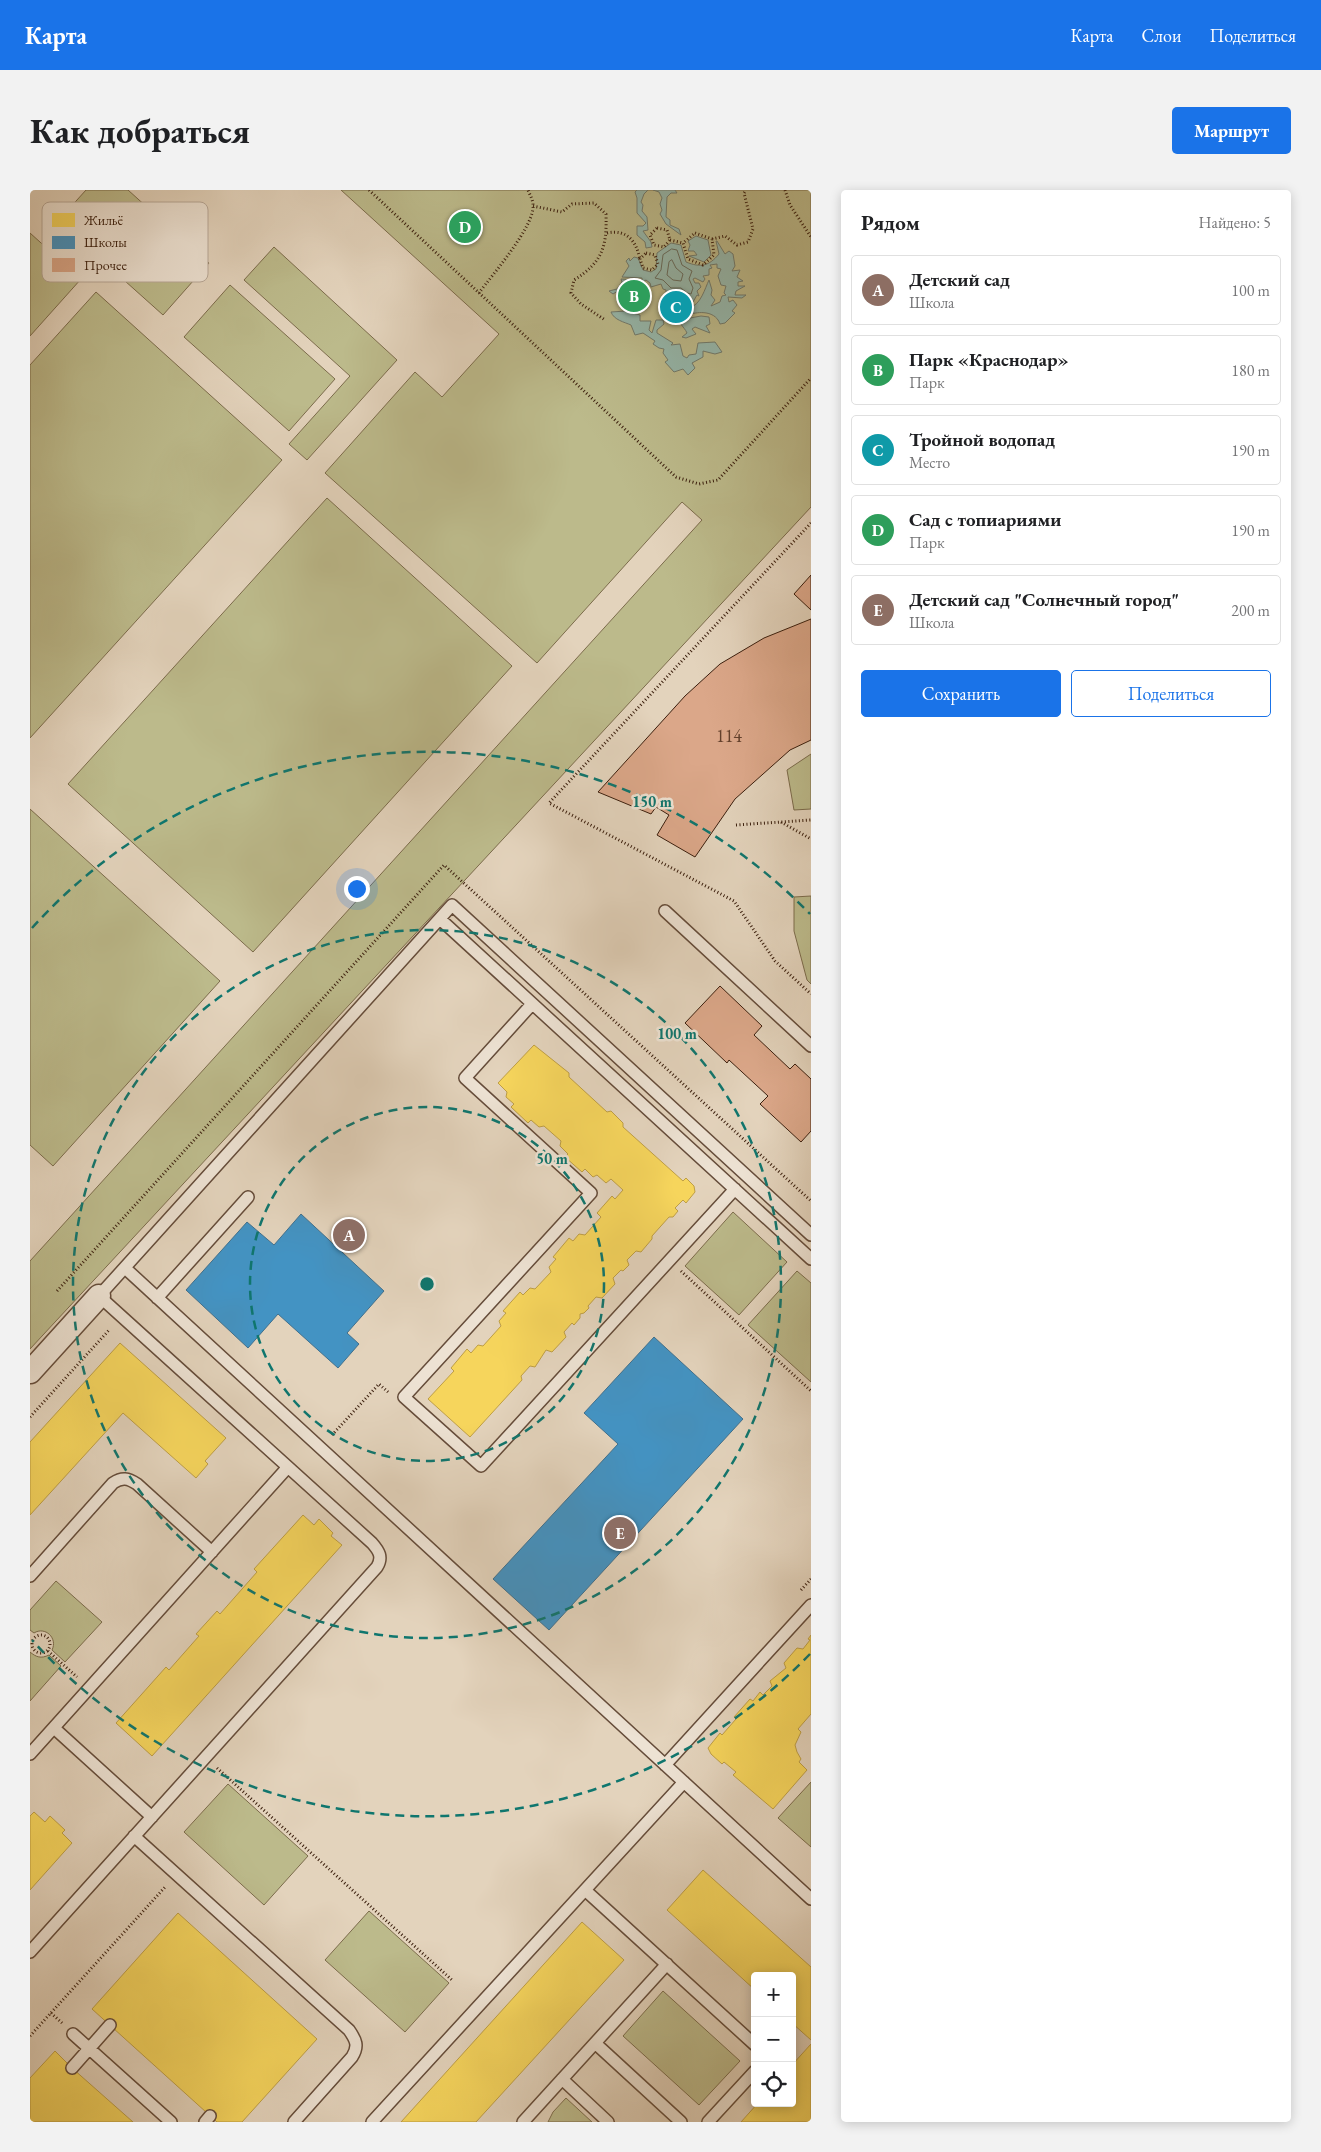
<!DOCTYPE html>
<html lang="ru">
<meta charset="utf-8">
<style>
:root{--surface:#fff;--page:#f2f2f2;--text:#202124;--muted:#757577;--line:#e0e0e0;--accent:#1a73e8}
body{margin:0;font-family:"EB Garamond",serif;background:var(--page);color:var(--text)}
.controls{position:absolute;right:15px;bottom:15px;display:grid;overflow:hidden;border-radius:5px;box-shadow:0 2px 12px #0003}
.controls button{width:45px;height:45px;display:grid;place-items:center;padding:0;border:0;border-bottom:1px solid var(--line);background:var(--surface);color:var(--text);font:25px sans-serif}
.you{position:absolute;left:326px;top:698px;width:18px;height:18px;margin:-12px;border:4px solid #fff;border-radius:50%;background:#1a73e8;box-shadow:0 0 0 8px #1a73e833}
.badge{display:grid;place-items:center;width:32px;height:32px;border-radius:50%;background:var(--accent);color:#fff;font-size:16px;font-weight:700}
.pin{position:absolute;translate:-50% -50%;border:2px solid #fff;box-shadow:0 1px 5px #0006}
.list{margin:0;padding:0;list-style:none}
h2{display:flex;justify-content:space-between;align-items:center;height:65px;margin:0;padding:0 20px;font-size:21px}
h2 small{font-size:16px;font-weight:400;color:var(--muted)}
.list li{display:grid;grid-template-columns:32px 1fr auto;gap:15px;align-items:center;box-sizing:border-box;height:70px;margin:0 10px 10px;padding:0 10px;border:1px solid var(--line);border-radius:5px}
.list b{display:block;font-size:19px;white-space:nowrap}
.list p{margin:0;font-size:16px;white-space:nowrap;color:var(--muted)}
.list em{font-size:16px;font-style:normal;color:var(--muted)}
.actions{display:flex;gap:10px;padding:15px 20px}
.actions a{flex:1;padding:11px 0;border:1px solid var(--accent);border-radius:5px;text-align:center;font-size:18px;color:var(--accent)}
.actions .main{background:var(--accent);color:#fff}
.icon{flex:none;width:28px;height:28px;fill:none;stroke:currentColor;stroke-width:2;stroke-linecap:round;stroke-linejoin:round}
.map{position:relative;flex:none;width:781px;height:1932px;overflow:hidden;border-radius:5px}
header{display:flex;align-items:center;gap:30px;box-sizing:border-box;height:70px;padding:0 25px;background:var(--accent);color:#fff}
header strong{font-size:24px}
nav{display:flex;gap:28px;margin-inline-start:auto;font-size:18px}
.intro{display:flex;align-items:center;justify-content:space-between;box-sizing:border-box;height:120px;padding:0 30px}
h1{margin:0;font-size:35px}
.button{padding:12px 22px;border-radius:5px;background:var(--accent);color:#fff;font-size:18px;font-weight:700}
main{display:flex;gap:30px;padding:0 30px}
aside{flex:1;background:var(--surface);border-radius:5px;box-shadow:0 2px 12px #0003}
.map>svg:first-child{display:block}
.green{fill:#bcba8b;stroke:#7c6c4c}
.water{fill:#96b8ac;stroke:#727b6d}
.homes{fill:#f6d55c;stroke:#be9e45}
.schools{fill:#4393c3;stroke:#41708d}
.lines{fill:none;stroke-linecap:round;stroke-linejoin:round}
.shore{stroke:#686c5d;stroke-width:1}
.building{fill:#dba789;stroke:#3b1f0e}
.service-casing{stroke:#654c3a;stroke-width:14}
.minor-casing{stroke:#654c3a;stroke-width:25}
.path{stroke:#3b1f0e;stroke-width:3;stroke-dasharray:1 2.5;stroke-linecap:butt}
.service{stroke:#ede2d3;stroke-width:11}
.minor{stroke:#ede2d3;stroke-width:22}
.ring{fill:none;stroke:#0f766e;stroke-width:2.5;stroke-dasharray:9 6}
.labels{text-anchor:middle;stroke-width:5;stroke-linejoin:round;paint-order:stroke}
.number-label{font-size:18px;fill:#63412d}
.key{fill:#ede2d3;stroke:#b8a898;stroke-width:1}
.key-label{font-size:14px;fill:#3b1f0e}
.centre{fill:#0f766e;stroke:#ede2d3;stroke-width:2.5}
.ring-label{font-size:15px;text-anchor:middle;font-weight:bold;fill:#0f766e;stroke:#ede2d3;stroke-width:5;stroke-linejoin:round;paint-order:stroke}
</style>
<header>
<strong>Карта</strong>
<nav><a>Карта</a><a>Слои</a><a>Поделиться</a></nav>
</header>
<div class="intro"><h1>Как добраться</h1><a class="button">Маршрут</a></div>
<main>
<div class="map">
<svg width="781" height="1932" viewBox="0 0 781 1932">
<rect width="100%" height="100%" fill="#e3d3bc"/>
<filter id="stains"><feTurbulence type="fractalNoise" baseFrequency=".004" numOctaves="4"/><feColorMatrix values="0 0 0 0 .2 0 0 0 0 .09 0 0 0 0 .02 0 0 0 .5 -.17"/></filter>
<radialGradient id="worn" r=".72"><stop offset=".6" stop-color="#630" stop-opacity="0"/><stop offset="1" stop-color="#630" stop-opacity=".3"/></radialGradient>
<path class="green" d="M56 0H98L179 73 133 125 28 31Z
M311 0H781V317L0 1159V1071L672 330 652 312 507 473 295 283 385 182 412 207 469 144Z
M0 43 51 89 0 146Z
M244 57 367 170 277 270 259 254 320 186 214 90Z
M200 95 305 189 259 241 154 147Z
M66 102 252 270 0 548V175Z
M297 308 482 476 223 762 38 594Z
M781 564V619L764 620 757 580Z
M0 619 190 791 23 976 0 955Z
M781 706V794L777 790 764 741V707Z
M703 1022 757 1072 709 1125 655 1076Z
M767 1081 781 1093V1192L718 1135Z
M26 1391 72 1432 35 1472 22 1460C28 1448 15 1436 4 1443L0 1440V1420Z
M0 1462C6 1467 11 1469 19 1465L31 1476 0 1511Z
M781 1592V1657L748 1628Z
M198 1594 278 1666 234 1715 154 1642Z
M339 1721 419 1793 375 1842 295 1770Z
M633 1801 710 1871 669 1915 593 1846Z
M536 1908 562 1932H518L523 1922Z"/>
<path class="water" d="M607 0H618L614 4 611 12 613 15 612 21 617 27 618 40 613 41 621 52 622 57 616 58 615 52 607 45V36H613L616 33 607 23V8L605 2Z
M623 0H645L647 3H641L637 7 636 27 640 30V35L649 39 651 45 636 34 630 24 632 20 630 14 632 8 629 2Z
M666 46 678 50 681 65 674 72 659 66 667 65 664 61H658L660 55 658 51Z
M686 51H687L695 64 699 61 703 64 705 76 702 81 710 80 707 87 713 91 708 92V96H715L706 101 705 105H716L712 108 698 107 699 112 703 110 707 115 702 121 705 123 695 133 690 134C686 122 672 121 661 124L660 128 671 126 679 127 680 134 676 136 680 143 665 137 662 139 666 144 656 148 652 147 657 143C654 136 646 133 651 123L657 125 656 128H658L659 118C671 115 675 98 679 90L682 100 681 105 685 110 681 116 690 112 692 106 696 105 694 103 696 96 691 95 688 86 691 79 687 78V74L680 75 682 78 679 79V85L673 86 675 89 673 92 665 88 663 89 665 93H669L671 97 667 101 669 106 667 105 663 112 649 107 652 105 646 102 643 104 640 103 636 106V100L633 99 631 94 621 97 620 93 616 90 611 93 614 100 596 103 597 107 603 104 611 105 609 107 598 110V112L603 111 606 114 602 115 597 113 595 109 590 107 591 105 588 101 583 104 579 101 587 99 592 92 591 89 612 90V88L592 87 599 76 596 71 599 68 600 71 604 67 608 68 613 80 621 82 626 79 627 63 641 53 651 55 656 72C671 78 679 76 689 64Z
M596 121 610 125V131H621L619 140 622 143 626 130H633L634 134 627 140V143L643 153 641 155 650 154 653 166 657 168 659 165 666 164 668 153 685 152 692 162 685 164 673 161V167L662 173 665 178 658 185 653 179 644 182 635 172 638 170 633 163 634 159 629 158 623 154 625 151 613 143 605 145 601 135C594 132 584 130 581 122Z"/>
<path class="homes" d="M504 855 539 883V887L577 922 581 921 593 933V937L653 991 656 988 664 996 665 1002 656 1013 653 1010 645 1018 648 1021 643 1027H639L622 1046V1049L611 1062 606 1061 597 1070 599 1075 593 1081 591 1080 583 1088 585 1094 572 1108 566 1107 558 1116 559 1118 554 1123 550 1124V1128L544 1135 542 1133 534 1142 536 1147 522 1162 516 1160 505 1177 500 1176 491 1186 492 1190 440 1247 398 1209 424 1181 421 1178 437 1159 441 1163 448 1155 453 1156 471 1136 469 1131 476 1123 473 1121 490 1102 493 1105 500 1098 505 1099 521 1082 519 1077 526 1069 523 1067 539 1048 543 1051 549 1044 555 1045 571 1027 567 1023 582 1006 585 1009 593 1000 581 989 576 993 567 985 563 987 555 979 552 982 535 967 538 964 530 956 531 951 514 936 509 937 501 930 498 933 481 917 484 914 476 907 477 902 468 893Z
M90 1153 196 1248 175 1271 178 1274 166 1288 93 1223 0 1325V1252Z
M273 1325 284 1335 289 1329 303 1343 301 1346 312 1355 122 1566 86 1533 136 1477 139 1480 169 1446 166 1444 187 1421 190 1424 227 1382 224 1379Z
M781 1445V1524L768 1539 771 1542 765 1555 767 1562 771 1569 769 1572 777 1580 743 1619 703 1585 706 1582 694 1572 692 1574 681 1564 678 1558 690 1543 692 1545 706 1529 704 1527 720 1509 723 1511 730 1502 733 1505 742 1496 740 1491 756 1478 754 1473 767 1458 773 1459 780 1450 778 1449Z
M4 1622 15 1632 20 1626 35 1640 32 1643 42 1653 0 1700V1626Z
M673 1680 781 1777V1850L762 1833V1786H725V1800L637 1720Z
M148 1723 287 1849 212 1932H187L62 1819Z
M552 1732 594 1770 446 1932H371Z
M781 1854V1932H711L728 1913H762V1875Z
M25 1861 42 1878 103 1932H0V1888Z"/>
<path class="schools" d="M271 1024 354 1101 317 1143 329 1154 308 1178 248 1124 218 1158 156 1100 217 1032 244 1055Z
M624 1147 713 1229 519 1440 463 1389 588 1254 554 1223Z"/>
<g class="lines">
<path class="shore" d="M642 59 647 60 652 75 662 81 659 89 663 98 661 104 657 103 651 98H641L633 90 625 88 631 80 633 65Z
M642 70 646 78 653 84 651 91 643 90 637 85 639 72Z"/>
</g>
<path class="building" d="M781 385V420L764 404Z
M781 429V550L760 560 705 609 665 667 627 645 639 625 626 617 621 624 568 602 655 506 690 474 734 448Z
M690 796 732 836 724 845 760 879 765 874 781 889V941L771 952 730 914 738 906 699 870 697 873 655 833Z"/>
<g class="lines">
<defs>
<path id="service" d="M635 721 781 856
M410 729 781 1069
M502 814 435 888 561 1003 374 1207 451 1276 705 999
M95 1078 781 1709
M127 1108 218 1007
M0 1386 83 1293C92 1287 98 1288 107 1294L182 1362
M24 1538 122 1627
M0 1564 258 1277
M635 1575 781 1415
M104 1646 319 1840C326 1850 329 1856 322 1867L264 1932
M555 1700 725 1855
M0 1762 347 1377C353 1367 349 1361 342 1353L69 1106 422 715 781 1045
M43 1844 141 1932
M565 1853 651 1932
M42 1878 80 1835
M532 1889 578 1932
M175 1932 180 1926
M342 1932 654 1592
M493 1932 637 1774
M678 1932 725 1881"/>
<path id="minor" d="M0 1182 69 1106"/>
</defs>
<use href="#service" class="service-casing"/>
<use href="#minor" class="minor-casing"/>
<path class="path" d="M339 0 646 287 669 294 688 290 781 188
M755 0 760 15 781 47
M503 16 532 22 542 14 564 13 576 24C577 56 573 72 544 90L541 103 551 114 575 130
M627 38 637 40 640 50 634 57 624 55 620 45Z
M577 43C597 39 606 51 610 69
M665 43 682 49 684 65 673 75 658 69 653 53Z
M682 49 695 46 707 55 718 52 723 39 714 3 716 0
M640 50 653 53
M616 63 625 65 628 74 622 80 613 78 610 69Z
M449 103C462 85 505 36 503 15 503 10 500 5 498 0
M781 333 519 613 704 711 745 771 781 804
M751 632 781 649
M706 635 781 630
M651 1081 781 1201
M27 1101 414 675 781 1011
M0 1227 80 1139
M302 1245 349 1194 358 1202
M771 1400 781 1389
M2 1454a9 9 0 1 1 18 0a9 9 0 1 1-18 0Z
M18 1461 47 1487
M187 1578 422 1790
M21 1823 32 1833
M0 1846 136 1696"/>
<use href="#service" class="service"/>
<use href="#minor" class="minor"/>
</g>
<g class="ring">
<circle cx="397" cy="1094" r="177"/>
<circle cx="397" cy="1094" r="354"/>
<path d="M780 1464A532 532 0 0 1 2 1450M2 738A532 532 0 0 1 780 724"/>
</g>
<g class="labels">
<g class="number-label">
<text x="699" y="552">114</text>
</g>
</g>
<rect x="12" y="12" width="166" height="80" rx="8" class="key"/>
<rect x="22" y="23" width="23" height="14" fill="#f6d55c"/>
<rect x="22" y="46" width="23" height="13" fill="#4393c3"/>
<rect x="22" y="68" width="23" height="14" fill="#dba789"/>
<g class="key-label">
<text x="54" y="35">Жильё</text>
<text x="54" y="57">Школы</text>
<text x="54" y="80">Прочее</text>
</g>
<circle cx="397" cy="1094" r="8" class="centre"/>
<g class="ring-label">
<text x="622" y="617">150 m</text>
<text x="647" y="849">100 m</text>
<text x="522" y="974">50 m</text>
</g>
<rect width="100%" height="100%" filter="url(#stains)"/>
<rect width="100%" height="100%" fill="url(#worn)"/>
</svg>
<div class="controls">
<button>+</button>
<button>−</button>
<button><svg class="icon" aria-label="locate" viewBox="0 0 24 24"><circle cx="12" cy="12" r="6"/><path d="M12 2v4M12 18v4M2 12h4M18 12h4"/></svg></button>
</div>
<div class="you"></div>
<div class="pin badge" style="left:319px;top:1045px;background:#8d6e63">A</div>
<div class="pin badge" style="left:604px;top:106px;background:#2e9e5b">B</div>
<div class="pin badge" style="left:646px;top:117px;background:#0f9aa8">C</div>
<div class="pin badge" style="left:435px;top:37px;background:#2e9e5b">D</div>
<div class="pin badge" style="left:590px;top:1343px;background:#8d6e63">E</div>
</div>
<aside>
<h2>Рядом<small>Найдено: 5</small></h2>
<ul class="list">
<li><span class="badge" style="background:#8d6e63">A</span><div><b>Детский сад</b><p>Школа</p></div><em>100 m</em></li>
<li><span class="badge" style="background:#2e9e5b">B</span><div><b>Парк «Краснодар»</b><p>Парк</p></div><em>180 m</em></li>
<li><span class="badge" style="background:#0f9aa8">C</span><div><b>Тройной водопад</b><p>Место</p></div><em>190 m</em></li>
<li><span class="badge" style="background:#2e9e5b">D</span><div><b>Сад с топиариями</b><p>Парк</p></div><em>190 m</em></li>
<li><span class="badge" style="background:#8d6e63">E</span><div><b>Детский сад &quot;Солнечный город&quot;</b><p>Школа</p></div><em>200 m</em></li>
</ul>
<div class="actions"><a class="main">Сохранить</a><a>Поделиться</a></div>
</aside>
</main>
